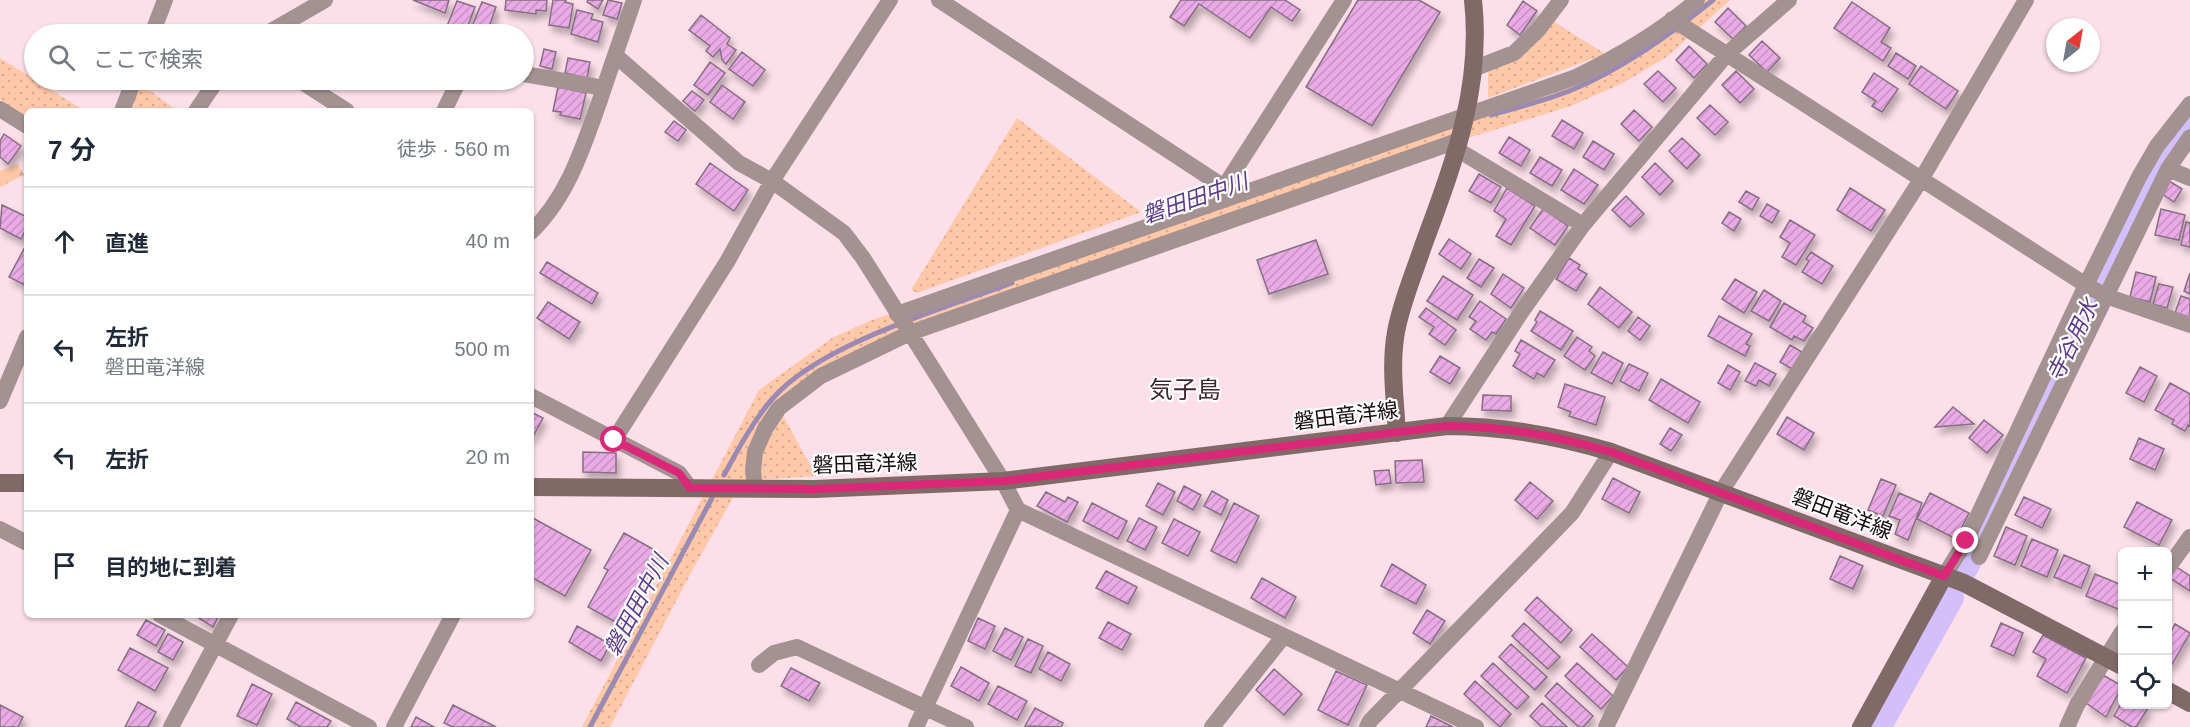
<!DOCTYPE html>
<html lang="ja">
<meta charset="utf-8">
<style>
:root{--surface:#fff;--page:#f2f2f3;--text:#1f2937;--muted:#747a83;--line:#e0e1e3}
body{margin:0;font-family:Arial,"Noto Sans JP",sans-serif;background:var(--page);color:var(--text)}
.controls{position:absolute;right:18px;bottom:18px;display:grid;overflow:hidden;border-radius:9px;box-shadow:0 2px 4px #0004}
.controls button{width:54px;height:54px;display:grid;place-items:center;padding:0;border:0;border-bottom:2px solid var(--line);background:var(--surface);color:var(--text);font:30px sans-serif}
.compass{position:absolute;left:2046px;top:18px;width:54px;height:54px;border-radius:50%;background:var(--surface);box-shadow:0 2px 4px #0004;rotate:31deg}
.stop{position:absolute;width:18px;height:18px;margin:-14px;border:4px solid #db2777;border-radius:50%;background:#fff}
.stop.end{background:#db2777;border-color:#fff;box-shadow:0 2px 6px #0008}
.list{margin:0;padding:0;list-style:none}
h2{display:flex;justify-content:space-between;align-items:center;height:78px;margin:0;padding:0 24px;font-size:26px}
h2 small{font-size:20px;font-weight:400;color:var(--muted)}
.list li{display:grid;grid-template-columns:39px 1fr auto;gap:18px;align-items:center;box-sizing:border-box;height:108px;padding:0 24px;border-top:2px solid var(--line)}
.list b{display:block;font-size:22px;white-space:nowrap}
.list p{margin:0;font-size:20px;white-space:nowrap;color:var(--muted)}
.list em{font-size:20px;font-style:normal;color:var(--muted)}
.icon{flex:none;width:33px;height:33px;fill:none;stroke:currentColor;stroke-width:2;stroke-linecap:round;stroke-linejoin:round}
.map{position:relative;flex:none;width:2190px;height:727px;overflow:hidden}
.search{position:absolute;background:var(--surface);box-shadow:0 2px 4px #0004;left:24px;top:24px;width:510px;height:66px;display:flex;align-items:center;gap:15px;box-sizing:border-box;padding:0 21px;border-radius:33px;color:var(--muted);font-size:22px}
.panel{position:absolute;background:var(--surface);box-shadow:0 2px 4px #0004;left:24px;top:108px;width:510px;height:510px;border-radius:9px}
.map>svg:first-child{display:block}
.grass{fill:url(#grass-dots)}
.forest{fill:url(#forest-firs)}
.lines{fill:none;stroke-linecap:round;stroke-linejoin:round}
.stream{stroke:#9a89b3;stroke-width:5}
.river{stroke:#d3bffa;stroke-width:30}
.building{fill:url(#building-hatch);stroke:#866e84;stroke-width:1.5;filter:url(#shadow)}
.street{stroke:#a39291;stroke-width:16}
.secondary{stroke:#816968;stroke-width:18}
.route{stroke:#db2777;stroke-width:8}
.labels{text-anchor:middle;stroke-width:4.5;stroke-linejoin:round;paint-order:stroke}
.street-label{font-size:21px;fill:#160a0e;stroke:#fff}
.water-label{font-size:22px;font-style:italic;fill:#5d398d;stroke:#fff}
.quarter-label{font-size:24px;fill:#412530;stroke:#fff}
</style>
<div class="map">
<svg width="2190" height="727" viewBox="0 0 2190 727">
<defs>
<pattern id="grass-dots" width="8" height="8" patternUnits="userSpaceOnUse" patternTransform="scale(1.5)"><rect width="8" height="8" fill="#ffc8a9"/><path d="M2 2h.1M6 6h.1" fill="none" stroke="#daaa90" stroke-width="1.8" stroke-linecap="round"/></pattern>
<pattern id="forest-firs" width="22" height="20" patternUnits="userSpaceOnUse" patternTransform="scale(1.5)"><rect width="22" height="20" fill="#ffc8a9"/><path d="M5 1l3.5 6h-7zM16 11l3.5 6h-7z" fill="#daaa90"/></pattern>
<pattern id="building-hatch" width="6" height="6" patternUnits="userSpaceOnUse" patternTransform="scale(1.5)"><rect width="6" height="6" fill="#e9aae5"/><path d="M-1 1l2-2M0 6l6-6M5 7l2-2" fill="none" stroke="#c791c3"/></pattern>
<filter id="shadow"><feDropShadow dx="3.5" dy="6" stdDeviation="3" flood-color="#0004"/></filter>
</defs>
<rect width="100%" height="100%" fill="#fcdfe8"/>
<path class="grass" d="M1697 0H1730L1668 56 1623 83 1571 106 1455 142 935 318 779 408 816 476 754 480 738 489 694 567 610 727H582L759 390 832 338 872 320 1014 273 1576 77Z
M1548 18 1605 54 1488 98V63Z
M0 58 85 111H27V118L0 99Z
M135 80 178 111H122Z
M1017 118 1141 212 917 293 911 290Z"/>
<path class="forest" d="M18 164 24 175 0 187V171Z"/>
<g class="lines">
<path class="stream" d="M1491 115C1518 107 1548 100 1574 89 1625 67 1670 35 1713 0
M724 475C739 448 753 421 773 398 820 344 944 308 1012 283
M590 727 712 498"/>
<path class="river" d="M1964 566 2155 166 2190 120
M1876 727 1949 597"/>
</g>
<path class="building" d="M413 0H449L445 13Z
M506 0H547L546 11 536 10V14L505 10Z
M553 0H566L565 2 573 4 569 28 549 25Z
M588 0H603L598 9 587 2Z
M608 0 622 3 617 19 603 15Z
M1181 0H1285L1300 10 1292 21 1271 7 1250 38 1199 4 1184 26 1170 17Z
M1358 0H1419L1440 12 1372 126 1306 87Z
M457 1 475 7 465 33 447 26Z
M1523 1 1537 11 1520 35 1507 25Z
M482 2 496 7 488 30 473 24Z
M1852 2 1890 28 1881 42 1891 48 1883 61 1834 28Z
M1728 8 1746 26 1733 39 1715 22Z
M577 10 593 14 591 19 603 22 598 42 571 34Z
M701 15 730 38 727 44 736 50 726 64 722 60 720 49 713 57 706 51 710 46 689 30Z
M1762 41 1780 58 1767 72 1749 55Z
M1689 46 1707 64 1694 78 1676 60Z
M544 49 556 52 552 69 540 66Z
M742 52 765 70 753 86 729 69Z
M1896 53 1916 66 1908 79 1888 66Z
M568 58 590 62 587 78 565 73Z
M710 62 725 73 708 95 694 85Z
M1921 66 1958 91 1946 109 1909 84Z
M1658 71 1676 88 1663 102 1644 84Z
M1736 71 1754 89 1740 103 1722 85Z
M1874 73 1898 89 1882 112 1872 106 1876 101 1862 92Z
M722 85 745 102 733 119 710 102Z
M558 87 586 93 580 119 560 115 561 112 553 111Z
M692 91 704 100 695 111 683 101Z
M1710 105 1728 122 1715 135 1697 118Z
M1634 110 1652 127 1639 141 1621 124Z
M1562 120 1583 133 1574 149 1552 136Z
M674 121 686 130 678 141 665 132Z
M4 134 21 146 8 164 0 157V141Z
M1509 137 1530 150 1521 166 1499 153Z
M1682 138 1700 155 1687 169 1669 151Z
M1593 141 1614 154 1604 170 1583 157Z
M1540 157 1562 170 1552 186 1530 173Z
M710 163 748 190 734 211 696 184Z
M1655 163 1673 181 1660 195 1642 177Z
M1574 169 1598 185 1584 204 1561 190Z
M1479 174 1501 187 1491 203 1469 191Z
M2169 181 2182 189 2174 202 2162 194Z
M1507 188 1535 206 1511 245 1496 236 1506 219 1494 211Z
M1850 188 1885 210 1871 231 1837 210Z
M1746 191 1759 198 1752 210 1739 202Z
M1626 196 1644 214 1630 227 1612 210Z
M1767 204 1779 211 1772 223 1760 216Z
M2 205 27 217V227L21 239 0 228Z
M1543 209 1568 226 1555 245 1530 228Z
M2161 209 2185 215 2179 240 2155 235Z
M1729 212 1741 219 1734 231 1722 223Z
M1790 220 1815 235 1796 265 1782 257 1790 243 1780 237Z
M2186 222 2190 223V247L2181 245Z
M1449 239 1471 254 1461 269 1439 254Z
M1316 240 1328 274 1269 294 1257 260Z
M24 249 27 250V286L9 277Z
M1811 252 1833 266 1822 284 1802 272 1809 261 1806 259Z
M1569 258 1580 265 1578 269 1587 274 1576 291 1556 279Z
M1479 259 1494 268 1481 287 1467 278Z
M547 262 598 293 592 304 540 273Z
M2136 272 2156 277 2150 302 2130 297Z
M2190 273V294L2184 291Z
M1503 274 1524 288 1511 308 1491 294Z
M1443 276 1473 295 1457 320 1427 301Z
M1735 279 1757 292 1744 313 1722 299Z
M2159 284 2173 287 2167 308 2153 304Z
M1600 287 1632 312 1619 328 1588 304Z
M1764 290 1781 301 1769 321 1751 311Z
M2181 296 2190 299V318L2175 313Z
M1480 301 1506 319 1496 334 1492 332 1486 340 1470 329 1476 321 1469 317Z
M548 302 580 322 569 339 537 318Z
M1784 303 1806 316 1803 322 1813 328 1804 341 1794 336 1792 340 1770 327Z
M1426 308 1456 330 1445 345 1429 334 1434 327 1419 317Z
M1540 311 1573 331 1561 350 1531 331 1537 322 1535 320Z
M1719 316 1752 334 1746 344 1750 346 1745 356 1708 336Z
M1638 317 1650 326 1640 340 1628 331Z
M1577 337 1592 347 1589 351 1595 356 1585 370 1564 356Z
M1521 340 1555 360 1544 377 1537 373 1534 379 1513 366 1520 354 1515 351Z
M1790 345 1802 352 1792 369 1780 362Z
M1603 352 1623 363 1612 384 1591 373Z
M1440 356 1460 368 1450 384 1430 372Z
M1755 363 1776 374 1769 386 1759 380 1756 386 1745 381Z
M1629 364 1648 373 1639 391 1620 381Z
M1728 365 1740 372 1730 390 1718 383Z
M2140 367 2157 376 2144 402 2126 393Z
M1661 379 1700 402 1688 423 1649 400Z
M2170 383 2190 394V426L2188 425 2185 431 2172 424 2174 420 2155 410Z
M1565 384 1605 397 1596 425 1569 416 1571 412 1558 407Z
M1483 395 1511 396V411L1482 410Z
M1953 407 1974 424 1935 427Z
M531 412 543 418 531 440Z
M1787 417 1814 433 1804 450 1777 434Z
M1984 420 2003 435 1987 453 1969 438Z
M1670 428 1682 435 1671 451 1660 444Z
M2139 438 2164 449 2155 470 2130 459Z
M583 452 616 453V473L583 472Z
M1422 460 1424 482 1396 483 1395 461Z
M1389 470 1391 483 1376 485 1374 471Z
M1613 478 1640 492 1629 513 1602 499Z
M1881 479 1896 485 1883 516 1868 510Z
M1530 482 1553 501 1537 519 1515 500Z
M1158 483 1175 492 1163 515 1146 506Z
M1184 486 1201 495 1193 510 1177 501Z
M1212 491 1228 500 1221 515 1204 506Z
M1046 492 1065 502 1068 497 1078 502 1067 522 1037 506Z
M1899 493 1922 503 1908 540 1895 534 1900 520 1889 516Z
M1930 493 1969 513 1956 539 1917 519Z
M2024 497 2051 509 2042 528 2015 515Z
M2137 502 2172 520 2159 545 2124 527Z
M1092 503 1127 521 1118 539 1083 521Z
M1234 503 1259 516 1236 563 1211 551Z
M531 517 591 550 565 596 531 577Z
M1139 518 1157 527 1145 550 1127 541Z
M1174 519 1200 532 1188 556 1162 543Z
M2006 527 2027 536 2015 565 1994 556Z
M624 533 660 553 621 625 588 607 608 570 604 568Z
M2032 539 2058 550 2047 577 2021 566Z
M2064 555 2090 566 2081 588 2054 577Z
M1840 556 1863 566 1853 589 1830 579Z
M1392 564 1426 585 1416 604 1381 586Z
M2175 566 2190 576V591L2168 577Z
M1106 571 1137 587 1128 604 1096 588Z
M2095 574 2122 585V598L2118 609 2086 596Z
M1262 578 1296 597 1285 618 1251 598Z
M1537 597 1572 630 1561 643 1525 610Z
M1427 610 1445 621 1430 644 1413 633Z
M194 615H219L213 627Z
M978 618 995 626 985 649 968 641Z
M146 620 165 630 156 646 137 635Z
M1108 622 1131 634 1122 650 1099 638Z
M1524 623 1560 657 1548 669 1512 636Z
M2001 623 2023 633 2014 656 1991 646Z
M2175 624 2190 633 2171 666 2168 664V637Z
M577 626 610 644 601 661 569 642Z
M1005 628 1023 637 1011 660 993 651Z
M168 634 183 642 173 660 158 652Z
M1592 634 1628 667 1616 680 1580 647Z
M2043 635 2086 658 2067 693 2037 676 2046 659 2033 652Z
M1028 639 1043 646 1031 673 1015 666Z
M1511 644 1547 677 1535 690 1499 657Z
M130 648 168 668 155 691 118 670Z
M1048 652 1070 664 1061 681 1039 669Z
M1493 663 1529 697 1517 709 1481 676Z
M1577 663 1613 696 1601 709 1565 676Z
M961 667 989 683 979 701 951 686Z
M791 668 820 683 809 701 781 686Z
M1274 669 1302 694 1284 715 1256 690Z
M1336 671 1367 685 1348 725 1318 710Z
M2103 675 2122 686 2106 717 2086 703Z
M1475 681 1511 714 1500 727 1464 694Z
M1557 683 1593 716 1583 727H1579L1545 696Z
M252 684 272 694 257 725 237 716Z
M998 686 1027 701 1017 720 988 704Z
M138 702 156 712 148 727H125Z
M296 702 331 721 327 727H301L287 719Z
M2122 702V704H2143L2148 708 2136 727H2132L2114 716Z
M1542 703 1567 727H1542L1530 716Z
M0 705 23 717 18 727H0Z
M453 705 496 727H453L444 723Z
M1035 708 1063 723 1061 727 1025 726Z
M1431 716 1453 727H1426Z
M416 717 434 727H411Z"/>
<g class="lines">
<path class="street" d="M939 0 1224 187 1226 198
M1672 19 2086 285 2106 296 2190 325
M152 34 165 0
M266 34 325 0
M615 55 739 163 772 181 844 233 863 258 943 385 1003 481 1018 510 916 727
M1473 69 1514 53 1538 30 1561 0
M524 74 604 88
M299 80 347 111
M0 109 27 126
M122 111 134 80
M196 111 217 80
M444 111 459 80
M1458 150 1583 225
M2168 169 2190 178
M1224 187 1344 0
M531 232C568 197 583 147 600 100 611 66 623 33 634 0
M897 314 1576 77C1619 56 1661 32 1697 0
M531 396 679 473 690 488
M0 401 27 337
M1447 426 1520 314 1583 225 1727 54 1789 0
M614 440 727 262 772 181 890 0
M755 489 753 470 755 452 765 429 779 408 821 376 910 333 1460 140
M1018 510 1476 727
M0 529 27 543
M1979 557 2168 169 2190 137
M2168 568 2190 537
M1944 576 1966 541 2086 285 2139 177 2157 146 2190 104
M160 615 369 727
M759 665 774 653 797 647 966 727
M171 727 231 615
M394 727 453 615
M1212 727 1283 637
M1367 727 1370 721 1572 513 1611 452
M1606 727 1721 492 1922 178 2026 0
M2067 727 2077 705 2122 632"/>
<path class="secondary" d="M1397 433C1395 399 1390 365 1396 332 1401 304 1413 276 1422 249 1452 167 1483 90 1473 0
M0 483H27
M531 487 815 489 1003 481 1447 426C1504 426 1557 436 1611 452L1964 583 2122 666
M2168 691 2190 703
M1861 727 1944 576"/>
</g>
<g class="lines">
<path class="route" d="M614 440 679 473 690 488 815 489 1003 481 1447 426C1504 426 1557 436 1611 452L1944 576 1966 541"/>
</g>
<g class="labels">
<g class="street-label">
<text transform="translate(1346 416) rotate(-7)" y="7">磐田竜洋線</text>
<text transform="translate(865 464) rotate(-2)" y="7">磐田竜洋線</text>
<text transform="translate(1842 514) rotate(21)" y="7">磐田竜洋線</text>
</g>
<g class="water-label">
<text transform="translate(1195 198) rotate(-19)" y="8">磐田田中川</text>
<text transform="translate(2072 340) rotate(-64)" y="8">寺谷用水</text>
<text transform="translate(636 605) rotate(-62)" y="8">磐田田中川</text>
</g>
<g class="quarter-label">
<text x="1185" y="398">気子島</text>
</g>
</g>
</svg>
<div class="controls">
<button>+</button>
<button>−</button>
<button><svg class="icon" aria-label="locate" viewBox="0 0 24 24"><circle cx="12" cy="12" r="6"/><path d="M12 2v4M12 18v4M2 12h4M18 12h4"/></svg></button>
</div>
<svg class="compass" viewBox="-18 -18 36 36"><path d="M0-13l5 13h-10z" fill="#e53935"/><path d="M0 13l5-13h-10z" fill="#747a83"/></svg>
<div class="stop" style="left:614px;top:440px"></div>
<div class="stop end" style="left:1966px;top:541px"></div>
<div class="search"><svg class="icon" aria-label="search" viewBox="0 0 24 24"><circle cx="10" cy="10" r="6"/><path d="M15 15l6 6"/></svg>ここで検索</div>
<section class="panel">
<h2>7 分<small>徒歩 · 560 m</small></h2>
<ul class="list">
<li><svg class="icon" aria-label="ahead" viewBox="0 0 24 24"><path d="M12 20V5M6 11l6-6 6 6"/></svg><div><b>直進</b></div><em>40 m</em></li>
<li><svg class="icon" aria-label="left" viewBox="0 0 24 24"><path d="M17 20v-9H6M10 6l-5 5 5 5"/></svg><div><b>左折</b><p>磐田竜洋線</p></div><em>500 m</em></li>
<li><svg class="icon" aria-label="left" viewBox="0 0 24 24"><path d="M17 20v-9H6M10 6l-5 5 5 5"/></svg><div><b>左折</b></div><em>20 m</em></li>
<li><svg class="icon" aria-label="arrive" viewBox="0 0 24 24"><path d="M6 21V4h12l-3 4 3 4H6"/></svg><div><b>目的地に到着</b></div></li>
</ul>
</section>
</div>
